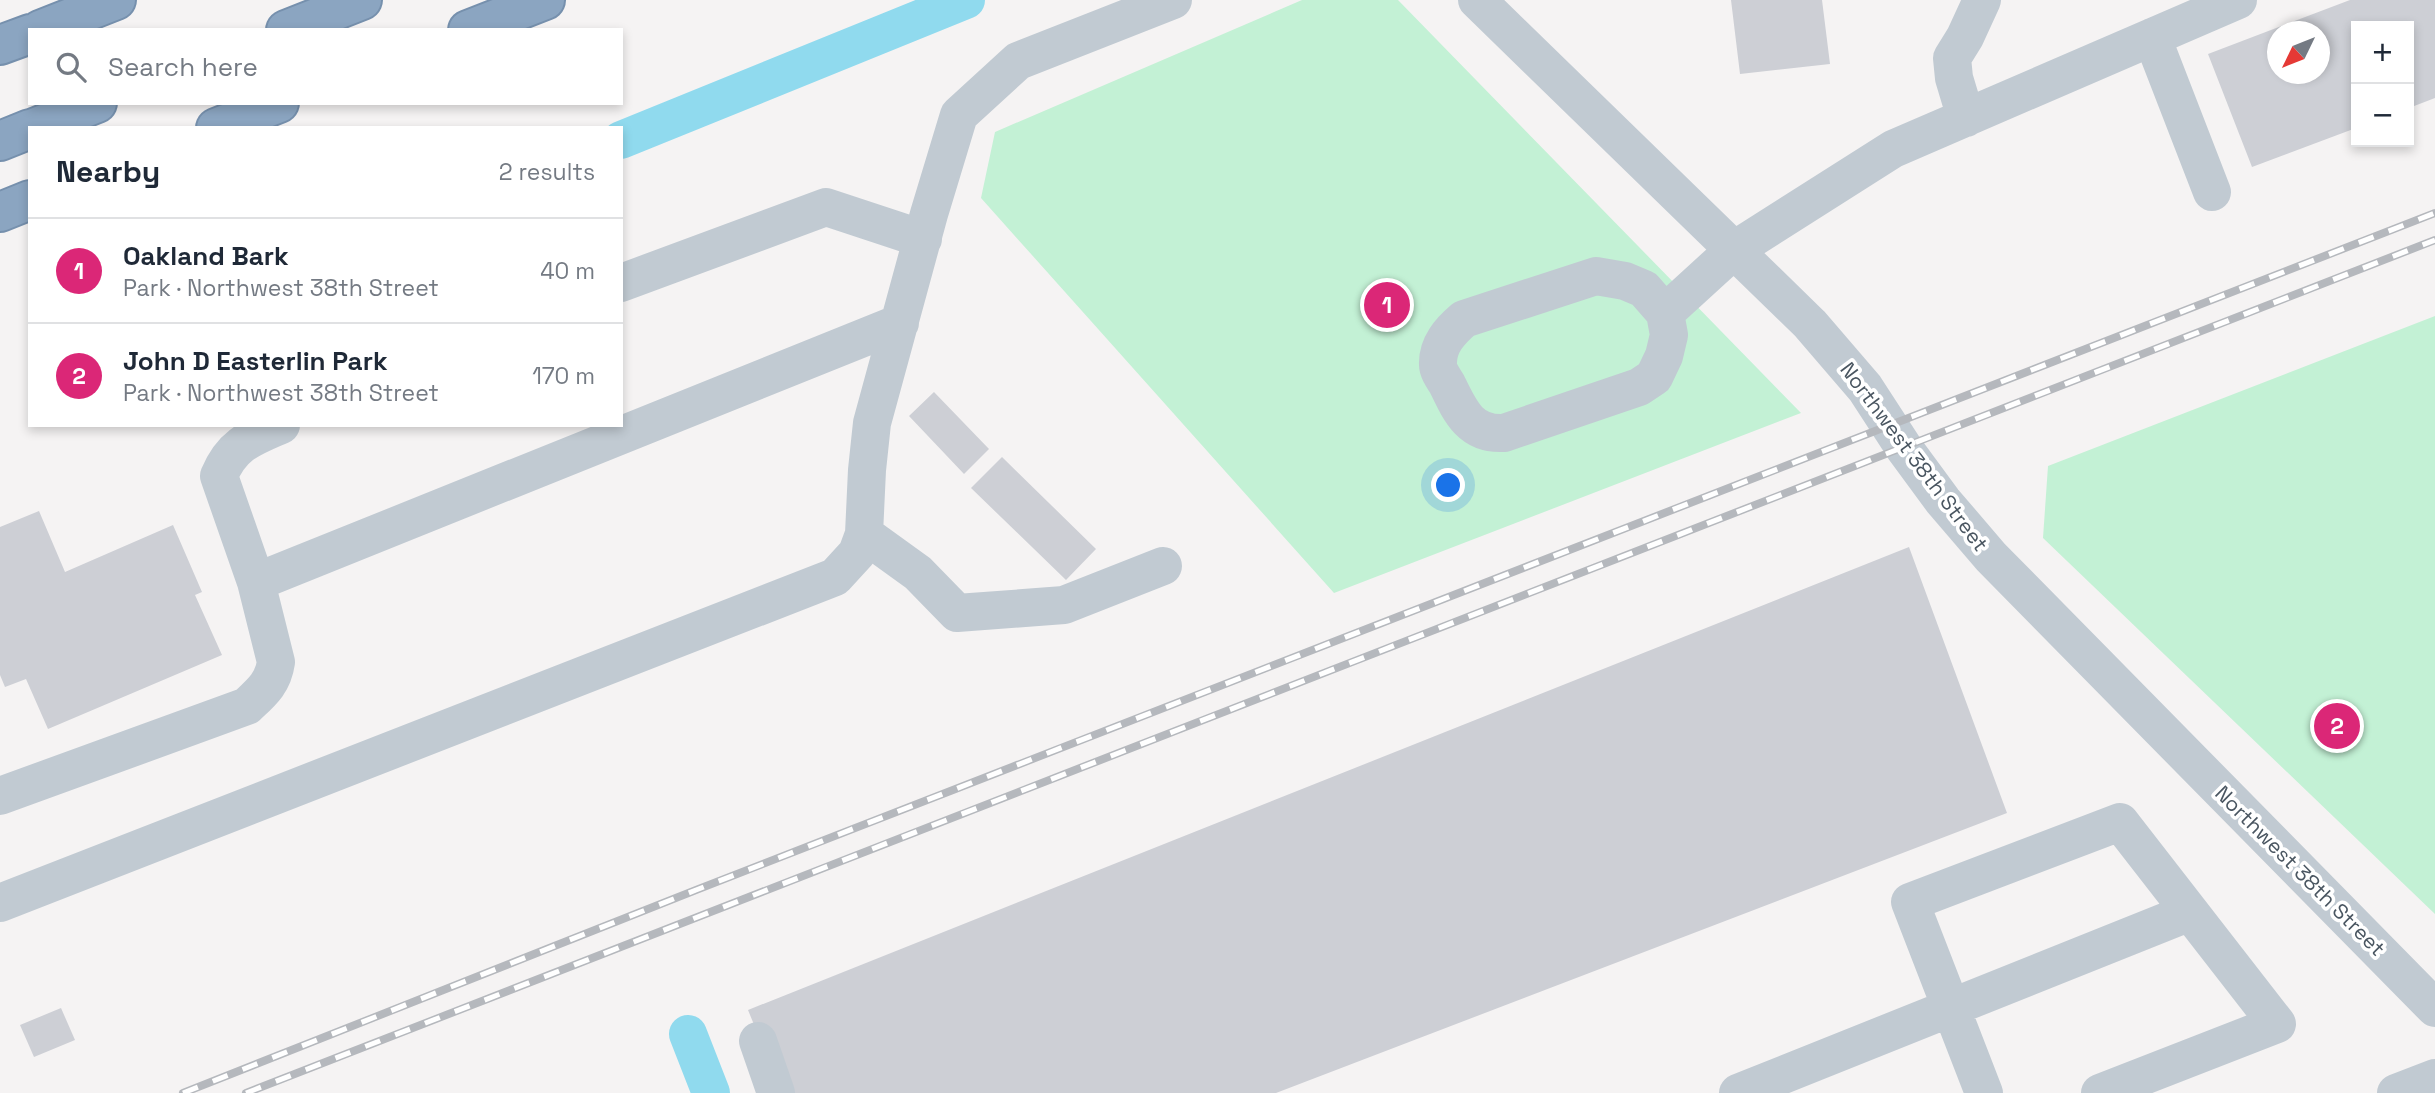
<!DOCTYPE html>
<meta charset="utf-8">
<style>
:root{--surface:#fff;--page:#f6f6f7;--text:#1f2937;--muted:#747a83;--line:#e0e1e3;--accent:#db2777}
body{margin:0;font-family:"Space Grotesk",sans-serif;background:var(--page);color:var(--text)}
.controls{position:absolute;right:21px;top:21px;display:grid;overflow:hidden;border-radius:0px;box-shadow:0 4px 10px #0003}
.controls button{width:63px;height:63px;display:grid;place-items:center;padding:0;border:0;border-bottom:2px solid var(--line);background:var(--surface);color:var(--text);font:35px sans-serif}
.compass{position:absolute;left:2267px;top:21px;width:63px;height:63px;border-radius:50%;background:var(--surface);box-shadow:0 4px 10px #0003;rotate:227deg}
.you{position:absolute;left:1449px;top:486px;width:24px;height:24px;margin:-18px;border:5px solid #fff;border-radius:50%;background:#1a73e8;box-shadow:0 0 0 10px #1a73e833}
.badge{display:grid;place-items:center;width:46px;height:46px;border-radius:50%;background:var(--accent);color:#fff;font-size:23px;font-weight:700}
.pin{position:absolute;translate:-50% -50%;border:4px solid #fff;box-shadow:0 2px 7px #0006}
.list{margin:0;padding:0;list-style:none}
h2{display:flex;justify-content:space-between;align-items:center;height:91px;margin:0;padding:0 28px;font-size:30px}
h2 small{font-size:23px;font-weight:400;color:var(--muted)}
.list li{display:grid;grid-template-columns:46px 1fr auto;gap:21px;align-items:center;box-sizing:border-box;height:105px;padding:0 28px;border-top:2px solid var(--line)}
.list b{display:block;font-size:26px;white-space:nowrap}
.list p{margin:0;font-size:23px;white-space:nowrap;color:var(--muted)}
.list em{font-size:23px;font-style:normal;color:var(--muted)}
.icon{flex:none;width:38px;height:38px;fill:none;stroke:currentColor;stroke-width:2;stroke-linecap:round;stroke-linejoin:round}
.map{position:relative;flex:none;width:2435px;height:1093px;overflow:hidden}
.search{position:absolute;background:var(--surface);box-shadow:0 4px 10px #0003;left:28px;top:28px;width:595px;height:77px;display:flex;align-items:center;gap:18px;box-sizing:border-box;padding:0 24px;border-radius:0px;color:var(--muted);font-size:26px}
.panel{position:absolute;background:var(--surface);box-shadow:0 4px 10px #0003;left:28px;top:126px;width:595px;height:301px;border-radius:0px}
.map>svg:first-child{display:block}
.green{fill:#c3f1d5}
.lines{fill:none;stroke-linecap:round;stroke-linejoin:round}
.canal{stroke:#90daee;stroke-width:38}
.building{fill:#cdcfd5;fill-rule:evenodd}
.highway-casing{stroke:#7690ad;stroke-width:42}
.minor{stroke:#c1cad2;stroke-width:38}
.highway{stroke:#8ba5c1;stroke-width:38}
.rail-casing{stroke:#b5b8bd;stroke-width:8}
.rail{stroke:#fff;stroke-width:5;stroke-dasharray:16;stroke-linecap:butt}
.labels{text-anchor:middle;stroke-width:7;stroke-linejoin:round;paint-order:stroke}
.street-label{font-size:21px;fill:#4a5661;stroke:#fff}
</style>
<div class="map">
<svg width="2435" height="1093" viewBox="0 0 2435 1093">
<rect width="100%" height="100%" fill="#f5f3f3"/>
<path class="green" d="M1302 0H1398L1801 413 1334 593 981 198 995 132Z
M2435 316V914L2043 538 2048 466Z"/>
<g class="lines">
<path class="canal" d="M621 140 966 0
M688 1034 711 1093"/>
</g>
<path class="building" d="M1731 0H1822L1830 64 1740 74Z
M2350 0H2435V98L2409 108V26H2356V128L2252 167 2208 54ZM2278 32H2320V74H2278Z
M934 392 989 449 964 474 909 416Z
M1002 457 1096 549 1066 580 971 488Z
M39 511 65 572 173 525 202 592 195 595 222 655 48 729 26 679 5 687 0 675V527Z
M1909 547 2007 813 1276 1093H782L748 1010Z
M61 1008 75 1040 34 1057 20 1025Z"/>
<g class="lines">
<defs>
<path id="highway" d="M40 30 116 0
M286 30 362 0
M468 30 545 0
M0 45 30 34
M34 128 97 103
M216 128 279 103
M0 141 30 129
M0 212 30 200"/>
</defs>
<use href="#highway" class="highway-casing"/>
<path class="minor" d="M1477 0 1810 324 1865 388 1904 448 1943 501 1991 557 2435 1008
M2152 37 2212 192
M1966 118 1954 78 1952 58 1965 37 1982 0
M1596 276 1625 281 1644 289 1665 313 1669 335 1664 356 1654 377 1639 387 1504 433C1470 435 1460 411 1447 384 1444 379 1438 371 1438 365 1437 345 1450 331 1464 319Z
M621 283 826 207 923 239
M1665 313 1734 250 1893 149 2238 0
M864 534 918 573 957 613 1064 605 1163 566
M256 582 219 476C232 444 251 438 281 425
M0 796 247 706C262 692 273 683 276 662L256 582 900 323
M0 903 835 577 857 553 864 534 867 470 872 423 929 214 959 115 1018 61 1173 0
M758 1041 776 1093
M1738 1093 2190 912
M1984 1093 1910 902 2120 822 2277 1024 2100 1093
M2396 1093 2435 1078"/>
<use href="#highway" class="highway"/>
<defs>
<path id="rail" d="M183 1093 696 890 2435 213
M246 1093 2435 240"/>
</defs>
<use href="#rail" class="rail-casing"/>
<use href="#rail" class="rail"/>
</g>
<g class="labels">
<g class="street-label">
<text transform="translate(1914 457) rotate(53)" y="7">Northwest 38th Street</text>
<text transform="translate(2300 871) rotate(45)" y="7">Northwest 38th Street</text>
</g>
</g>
</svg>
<div class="controls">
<button>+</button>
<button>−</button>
</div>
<svg class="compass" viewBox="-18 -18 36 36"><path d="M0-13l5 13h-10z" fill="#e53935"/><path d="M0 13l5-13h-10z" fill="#747a83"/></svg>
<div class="you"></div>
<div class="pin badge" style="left:1387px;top:305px">1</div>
<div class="pin badge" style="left:2337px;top:726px">2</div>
<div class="search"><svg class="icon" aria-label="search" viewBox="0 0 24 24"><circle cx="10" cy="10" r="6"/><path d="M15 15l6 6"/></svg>Search here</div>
<section class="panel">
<h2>Nearby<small>2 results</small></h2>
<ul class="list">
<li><span class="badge">1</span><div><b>Oakland Bark</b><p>Park · Northwest 38th Street</p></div><em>40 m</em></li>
<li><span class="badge">2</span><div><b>John D Easterlin Park</b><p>Park · Northwest 38th Street</p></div><em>170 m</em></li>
</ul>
</section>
</div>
